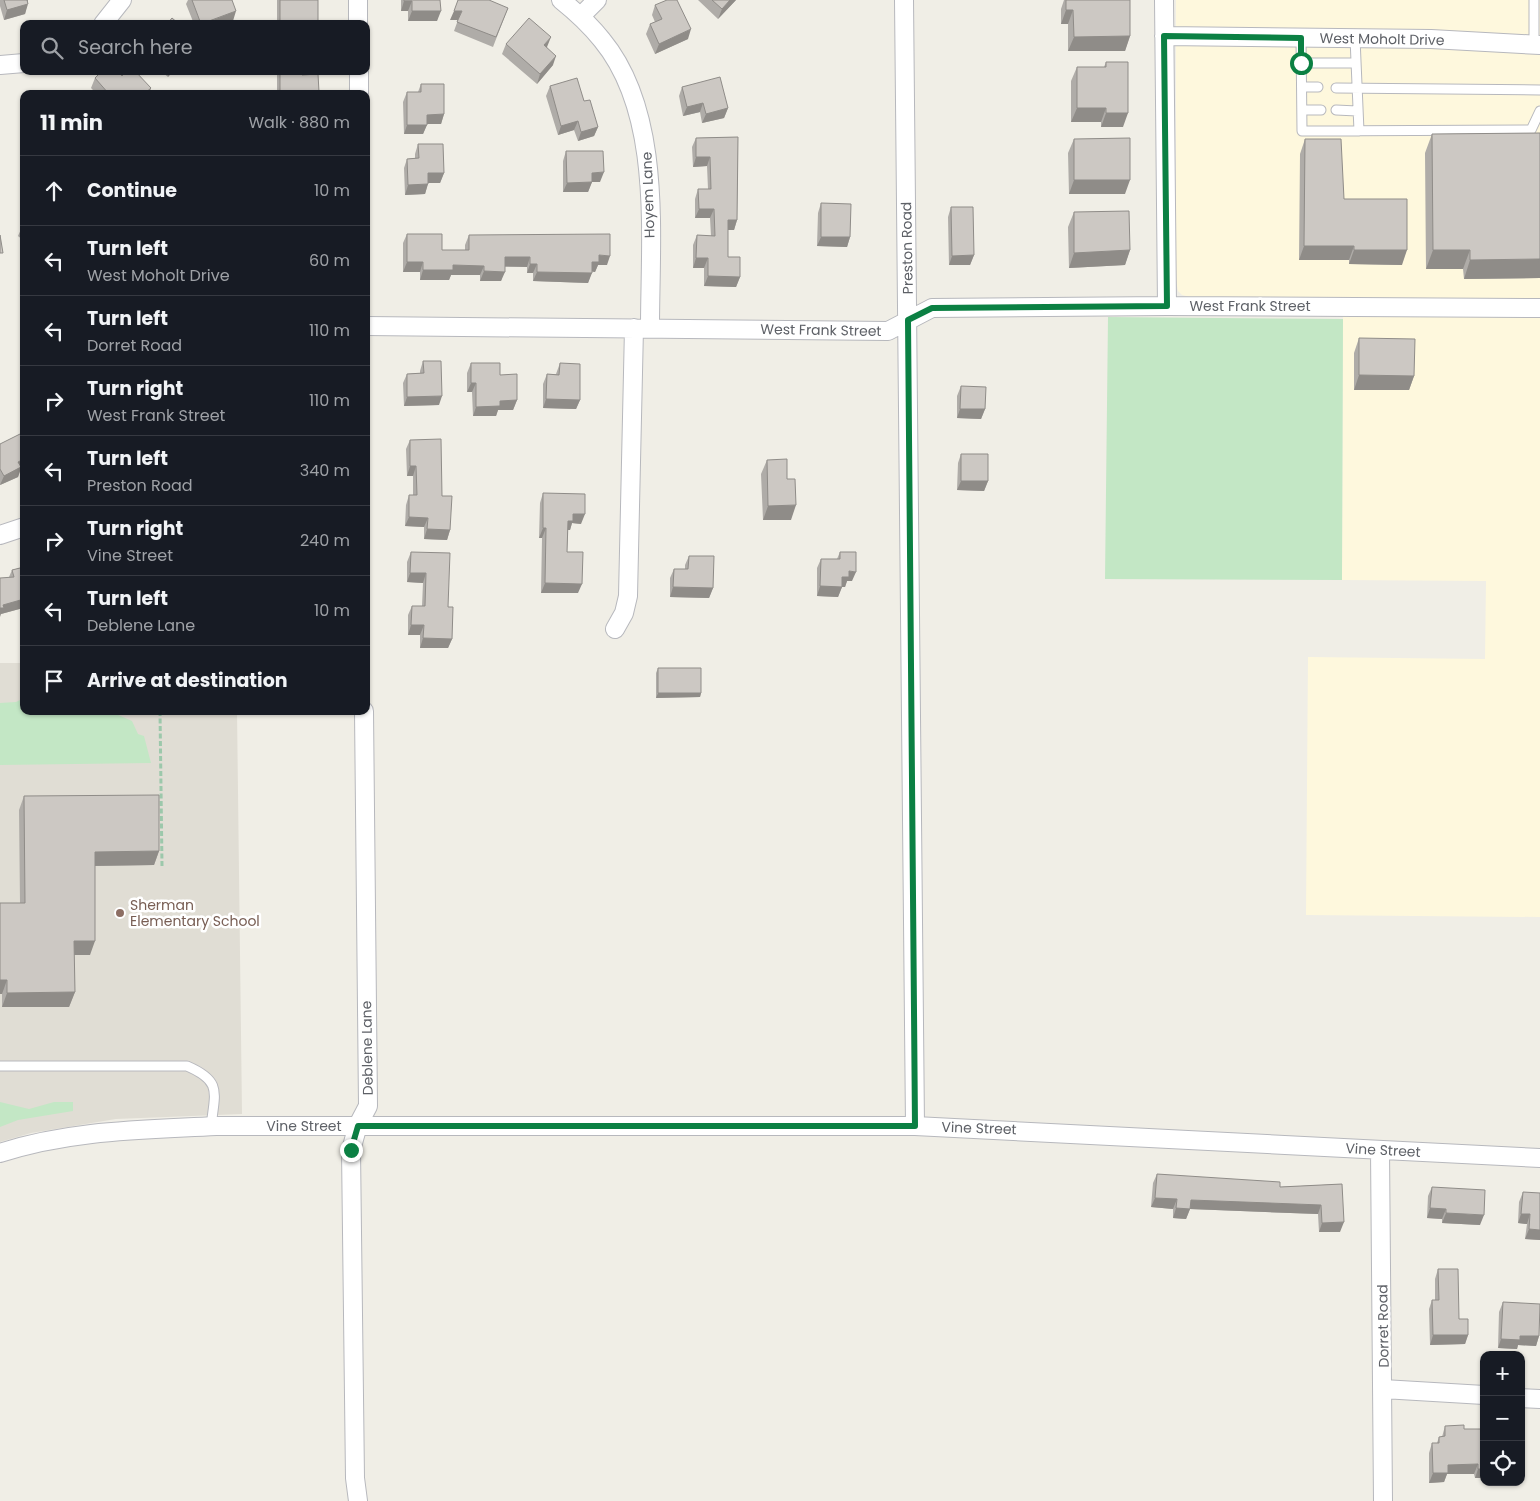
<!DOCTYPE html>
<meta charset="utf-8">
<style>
:root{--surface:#171b24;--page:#20242c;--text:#f1f3f6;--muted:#9ea1a6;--line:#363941}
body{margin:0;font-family:Poppins,sans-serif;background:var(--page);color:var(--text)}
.controls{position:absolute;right:15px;bottom:15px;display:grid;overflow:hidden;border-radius:10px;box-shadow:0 1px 4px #0004}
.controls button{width:45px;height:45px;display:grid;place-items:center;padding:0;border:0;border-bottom:1px solid var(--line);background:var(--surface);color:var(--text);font:25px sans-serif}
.stop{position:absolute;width:15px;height:15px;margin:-11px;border:4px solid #0b8043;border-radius:50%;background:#fff}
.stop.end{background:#0b8043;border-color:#fff;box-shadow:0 1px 5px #0008}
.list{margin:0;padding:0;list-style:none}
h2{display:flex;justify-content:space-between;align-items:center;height:65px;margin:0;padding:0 20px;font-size:21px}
h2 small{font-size:16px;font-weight:400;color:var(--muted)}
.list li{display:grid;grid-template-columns:32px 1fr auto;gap:15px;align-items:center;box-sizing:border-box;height:70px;padding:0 20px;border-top:1px solid var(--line)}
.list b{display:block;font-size:19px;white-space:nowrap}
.list p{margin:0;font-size:16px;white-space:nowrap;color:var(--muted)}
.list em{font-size:16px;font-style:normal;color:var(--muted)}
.icon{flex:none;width:28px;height:28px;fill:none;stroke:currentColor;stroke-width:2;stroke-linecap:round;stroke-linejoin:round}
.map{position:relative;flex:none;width:1540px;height:1501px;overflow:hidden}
.search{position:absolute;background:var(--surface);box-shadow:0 1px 4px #0004;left:20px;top:20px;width:350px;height:55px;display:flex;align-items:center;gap:12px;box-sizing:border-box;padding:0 18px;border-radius:10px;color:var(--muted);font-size:19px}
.panel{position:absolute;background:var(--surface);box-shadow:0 1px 4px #0004;left:20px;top:90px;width:350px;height:625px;border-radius:10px}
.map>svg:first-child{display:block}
.commercial{fill:#fef8dd}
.education{fill:#e0ddd4}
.green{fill:#c3e7c5}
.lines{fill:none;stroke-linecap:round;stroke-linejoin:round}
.lane-casing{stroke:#b7b8bd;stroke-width:11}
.street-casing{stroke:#b7b8bd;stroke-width:20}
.path{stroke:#9cc8ab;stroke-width:3;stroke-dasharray:5 2.5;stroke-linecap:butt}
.lane{stroke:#fff;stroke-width:9}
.street{stroke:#fff;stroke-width:18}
.wall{fill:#afaca8}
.shaded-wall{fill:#8f8c88}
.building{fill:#ccc8c3;stroke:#8f8c88}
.route{stroke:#0b8043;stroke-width:6}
.education-dot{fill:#8d6e63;stroke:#fff;stroke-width:2}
.labels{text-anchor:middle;stroke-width:5;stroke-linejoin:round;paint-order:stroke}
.street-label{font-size:14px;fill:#5e6167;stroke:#fff}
.education-label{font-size:14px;fill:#785e54;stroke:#fff;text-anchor:start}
</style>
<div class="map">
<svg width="1540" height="1501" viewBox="0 0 1540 1501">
<rect width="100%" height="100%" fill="#f0eee6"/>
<path class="commercial" d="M1176 0H1540V917L1306 915 1308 657 1485 659 1486 581 1342 580 1343 298H1194L1182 295 1178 291 1176 280Z"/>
<path class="education" d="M0 663H24V711H237L242 1114 116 1119 31 1133 0 1142Z"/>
<path class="green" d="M1108 317 1343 319 1342 580 1105 579Z
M24 698V711L116 714 132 721 138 734 144 736 151 763 0 765V703L16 702Z
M0 1102 29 1109 54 1102H73V1111L18 1120 0 1127Z"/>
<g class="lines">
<defs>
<path id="lane" d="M1534 0V44
M1301 38 1302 131 1531 130 1540 111
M1355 38 1359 131
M1301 63H1356
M1302 87H1318
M1336 88 1540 90
M1302 110H1321
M1336 110 1357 111
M0 1066H187C222 1081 215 1092 211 1126"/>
<path id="street" d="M358 0V24
M561 0C576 12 590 25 602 40 663 114 650 237 650 327
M904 0 915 1126
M1164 0 1167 306
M581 16 597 0
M103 24 122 0
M1164 36 1431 39 1540 45
M0 65 24 63
M359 71V94
M366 326 888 331 932 308 1167 306 1540 308
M0 535 24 527
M615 629 624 613 628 596 634 328
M1380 1150 1383 1501
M0 1153C71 1130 142 1130 216 1126H915L1540 1158
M1383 1389 1484 1395
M1521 1398 1540 1399
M358 1501 355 1478 351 1150 358 1125 368 1106 364 711"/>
</defs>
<use href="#lane" class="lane-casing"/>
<use href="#street" class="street-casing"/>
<path class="path" d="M160 711 162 866"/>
<use href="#lane" class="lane"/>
<use href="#street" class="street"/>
</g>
<path class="wall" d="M0 0H28L25 14 4 20 0 6Z
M188 0H232L233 21 225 24H194L186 4Z
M277 0H318V24H277Z
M401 0H440L437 21H408V11H401Z
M698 0H736L718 19Z
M1064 0H1130V36L1125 51H1068V24H1061V9Z
M655 5 688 39 655 54 646 34 650 24 655 22 652 15Z
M508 8 493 47 454 31 458 20H450Z
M506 44 547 47 553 65 537 84 502 54Z
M1106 62 1123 127H1101V122H1071V81L1077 67H1104Z
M161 71H173L168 77Z
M277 71H302V75L318 94H277Z
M122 76 149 94H97L91 88 95 78Z
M421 84 444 114 441 124H427L423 134H404L403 102 407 92H418Z
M550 86 584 101 598 127 594 136 578 141 574 130 558 135 546 96Z
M682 87 728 108 724 118 702 123 700 112 683 116 679 96Z
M1540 133V278L1464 279 1463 269H1426L1425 153 1432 134Z
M738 137 737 220 734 230H728V257L740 277 736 287 704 286V268H693V245L697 235 711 236 710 218H695V199L698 189H708L707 166 693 167 692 147 696 138Z
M1074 139 1125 194H1069L1068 153Z
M1305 139 1344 199 1402 265 1349 264V260H1299L1300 154Z
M418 144 444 173 440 183H428L425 194 405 195 404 168 407 159 415 158V154Z
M566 151 600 182H592L588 192H563V161Z
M821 203 850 237 847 247 817 246 818 213Z
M951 207 974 255 970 265H949L948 217Z
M1074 212 1130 250 1125 265 1069 268 1068 227Z
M24 224V241L18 236 22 227Z
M407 234 442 250H465V245L469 235 607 265H598L595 272 592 271 588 283 533 281V273H527V267H505L501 281H480V275H451L449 280H420V272H403V243Z
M1359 338 1414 376 1409 390H1354V353Z
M423 361 439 405 404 406 403 383 407 374 420 373V371Z
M471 363 500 375 517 400 513 410H498L496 416H473L472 392H467V373Z
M560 363 580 400 576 409 543 408V384L547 374H556Z
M961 386 985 409 981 419 957 418V396Z
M410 440 442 496 450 530 447 540 424 539V527L405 526 406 505 409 495H413V476H407L406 449Z
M0 444 21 468 18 477 0 485Z
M961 454 988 481 984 491 957 490 958 463Z
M767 460 787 479 791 520H763L761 474Z
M543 493 581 524 572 523 570 530H568L567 552 578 593H541L542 538H539L540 503Z
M411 552 448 607 452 639 448 648H420V635H408V615L412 606H422L423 583 407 582V562Z
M840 552 852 581H847L845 587H842L838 597 817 596V568L821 559H837Z
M689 556 713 588 709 598 670 597V578L674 569H685V565Z
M24 567V609L23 608 1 614 9 577 12 570Z
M658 668 701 693 700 697 656 698V673Z
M24 796 159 851 154 865 95 866 90 955H74L75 992 69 1007H2V994H0L20 903 19 810Z
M1157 1174 1280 1187 1342 1184 1340 1232H1319L1318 1214 1190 1209 1186 1219 1173 1218V1209L1151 1207 1153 1183Z
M1432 1187 1480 1225 1442 1223V1219L1427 1218 1428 1196Z
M1523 1192 1540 1240 1525 1239 1527 1224 1518 1223 1519 1202Z
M1438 1269 1459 1319 1468 1335 1465 1344 1430 1345 1429 1309 1432 1300H1435V1279Z
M1503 1302 1539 1336 1536 1346 1518 1345 1517 1349 1498 1348 1499 1312Z
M1445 1426 1464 1429 1484 1478H1475L1474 1474H1447L1444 1482 1429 1483V1453L1432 1443H1437L1439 1437H1442Z"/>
<path class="shaded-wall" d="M25 0H28L27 5 28 4 25 14 4 20 7 10Z
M730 0H736L718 19 722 9Z
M404 1H412L408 11H401Z
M1066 10H1073L1068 24H1061Z
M236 11 233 21 225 24H203Z
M412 11H441L437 21H408Z
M454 11H462L458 20H450Z
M691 29 688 39 655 54 659 44Z
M1130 36 1125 51H1068L1074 37Z
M551 37 547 47 540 54 544 45Z
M556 56 553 65 537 84 540 74Z
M170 71H173L168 77Z
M151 88 149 94H144Z
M319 92 318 94H306L307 93Z
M703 103 700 112 683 116 687 107Z
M728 108 724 118 702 123 706 114Z
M1077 108H1106L1101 122H1071Z
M1106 113H1128L1123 127H1101Z
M444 114 441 124H423L427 115Z
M578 121 574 130 558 135 561 126Z
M407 125H427L423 134H404Z
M598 127 594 136 578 141 581 132Z
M696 157H710L707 166 693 167Z
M604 172 600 182H588L592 173Z
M428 173H444L440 183H425Z
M1074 180H1130L1125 194H1069Z
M592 182 588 192H563L567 183Z
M428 184 425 194 405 195 408 185Z
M699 209H714L710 218H695Z
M728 220H737L734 230H725Z
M821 237H850L847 247 817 246Z
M1304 246H1354L1349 260H1299Z
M1130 250 1125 265 1069 268 1074 253Z
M1354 250H1407L1402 265 1349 264Z
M1433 250H1470L1463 269H1426Z
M599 255 610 256 607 265H598L595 272 588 271 592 262Z
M974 255 970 265H949L952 256Z
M505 257H530L527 267 502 266Z
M696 258H708L704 268H693Z
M1540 259V278L1464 279 1470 260Z
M407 262H423L420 272H403Z
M530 264H537L533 273H527Z
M453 265 484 266 480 275H451L449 280H420L423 270Z
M484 271 505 272 501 281H480Z
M537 272 592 273 588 283 533 281Z
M708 276 740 277 736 287 704 286Z
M1359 375 1414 376 1409 390H1354Z
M471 383H476L472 392H467Z
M442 396 439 405 404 406 407 397Z
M546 399 580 400 576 409 543 408Z
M517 400 513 410H498L496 416H473L476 407 500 401Z
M960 409H985L981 419 957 418Z
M24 459V467L21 468 18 477 0 485 4 476 18 462Z
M410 466H416L413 476H407Z
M961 481H988L984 491 957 490Z
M796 505 791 520H763L768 506Z
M573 514H585L581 524 572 523 570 530H564L568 521Z
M409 517 428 518 424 527 405 526Z
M543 528H546L542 538H539Z
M427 529 450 530 447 540 424 539Z
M849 571 856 572 852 581H847L845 587H842L838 597 817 596 820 586 842 577Z
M410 573H426L423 583 407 582Z
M545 583 582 584 578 593H541Z
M673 587 713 588 709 598 670 597Z
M24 599 23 608 1 614 0 617V608L3 605Z
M411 625H424L420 635H408Z
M423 638 452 639 448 648H420Z
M658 693H701L700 697 656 698Z
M159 851 154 865 89 866 95 852Z
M74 941H95L90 955H69Z
M0 980H7L2 994H0Z
M75 992 69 1007H2L7 993Z
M1155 1198 1177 1199 1173 1209 1151 1207Z
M1191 1200 1321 1205 1318 1214 1190 1209 1186 1219 1173 1218 1176 1208Z
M1430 1208 1446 1209 1442 1219 1427 1218Z
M1446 1213 1484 1215 1480 1225 1442 1223Z
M1521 1214H1530L1527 1224 1518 1223Z
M1344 1222 1340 1232H1319L1322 1223Z
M1529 1229 1540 1230V1240L1525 1239Z
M1433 1335H1468L1465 1344 1430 1345Z
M1520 1336H1539L1536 1346 1518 1345 1517 1349 1498 1348 1501 1339Z
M1478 1464 1474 1474H1447L1444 1482 1429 1483 1433 1473 1448 1465Z
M1478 1469H1484V1478H1475Z"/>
<path class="building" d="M4 0H27L28 4 7 10Z
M192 0H232L236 11 201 24Z
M280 0H318V24H280Z
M404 0H440L441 11H412V1H404Z
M458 0H489L508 8 496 37 457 22 462 11H454Z
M667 0H677L691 29 659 44 650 24 662 19 655 5Z
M712 0H730L722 9Z
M1066 0H1130V36L1074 37 1073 10H1066Z
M172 18 179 24H167Z
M529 18 551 37 544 45 556 56 540 74 506 44Z
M1106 62H1128V113H1106V108H1077V67H1106Z
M102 71H118L122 76 126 71H135L151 88 144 94H109L95 78Z
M280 71H302V75L318 74 319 92 307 93V94H280Z
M720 77 728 108 706 114 703 103 687 107 682 87Z
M577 78 584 101 590 100 598 127 581 132 578 121 561 126 550 86Z
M421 84H444V114L427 115V125H407V92H421Z
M1540 133V259L1470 260V250H1433L1432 134Z
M738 137 737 220H728V257H740V277L708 276V258H696L697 235 715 236 714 209H699L698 189H711L710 157H696V138Z
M1130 138V180H1074V139Z
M1305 139H1341L1344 199H1407V250H1354V246H1304Z
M418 144H443L444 173H428V184L408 185 407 159 419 158Z
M566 151H603L604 172 592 173V182L567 183Z
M821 203 851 204 850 237H821Z
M951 207H973L974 255 952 256Z
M1129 211 1130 250 1074 253V212Z
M407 234H442V250H469V235L610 234V256L599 255V262H592V273L537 272V264H530V257H505V272L484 271V266L453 265V270H423V262H407Z
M0 235 3 253H0Z
M1359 338 1415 339 1414 376 1359 375Z
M423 361H441L442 396 407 397V374L424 373Z
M471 363H500V375L517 374V400L500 401V406L476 407V383H471Z
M560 363 580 364V400L546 399 547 374 559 375Z
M961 386 986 387 985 409H960Z
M24 432V459L18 462 21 467 4 476 0 469V444Z
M441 439 442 496H452L450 530 427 529 428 518 409 517V495H417L416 466H410V440Z
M961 454H988V481H961Z
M787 459V479H795L796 505 768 506 767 460Z
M543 493 585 494V514H573V521H568L567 552H583L582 584 545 583 546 528H543Z
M411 552 450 553 448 607H453L452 639 423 638 424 625H411L412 606H425L426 573H410Z
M840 552H856V572L849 571V577H842V587L820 586 821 559H840Z
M689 556H714L713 588 673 587 674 569H688Z
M24 567V599L3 605 4 608H0V578L14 577 12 570Z
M658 668H701V693H658Z
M159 795V851L95 852V941H74L75 992 7 993V980H0V903H25L24 796Z
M1157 1174 1280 1182V1187L1342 1184 1344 1222 1322 1223 1321 1205 1191 1200 1190 1209 1176 1208 1177 1199 1155 1198Z
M1432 1187 1485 1190 1484 1215 1446 1213V1209L1430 1208Z
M1523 1192 1540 1193V1230L1529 1229 1530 1214H1521Z
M1438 1269H1458L1459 1319H1468V1335H1433L1432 1300H1439Z
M1503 1302 1540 1304 1539 1336H1520V1340L1501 1339Z
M1464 1425V1429H1484V1469H1478V1464L1448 1465V1473H1433L1432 1443H1439V1437L1445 1436V1426Z"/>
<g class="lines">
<path class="route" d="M351 1150 358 1126H915L908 320 932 308 1167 306 1164 36 1301 38V63"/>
</g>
<circle class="education-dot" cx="120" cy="913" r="5"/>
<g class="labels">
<g class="street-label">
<text transform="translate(1382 39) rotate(1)" y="5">West Moholt Drive</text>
<text transform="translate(648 195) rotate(-92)" y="5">Hoyem Lane</text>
<text transform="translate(907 248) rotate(-91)" y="5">Preston Road</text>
<text x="1250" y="311">West Frank Street</text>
<text transform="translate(821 330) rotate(1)" y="5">West Frank Street</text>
<text transform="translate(367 1048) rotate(-91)" y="5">Deblene Lane</text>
<text x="304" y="1131">Vine Street</text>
<text transform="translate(979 1128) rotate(2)" y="5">Vine Street</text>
<text transform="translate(1383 1150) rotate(3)" y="5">Vine Street</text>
<text transform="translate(1383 1326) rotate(-91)" y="5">Dorret Road</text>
</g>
<g class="education-label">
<text x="130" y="910">Sherman<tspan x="130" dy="16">Elementary School</tspan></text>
</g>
</g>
</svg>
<div class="controls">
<button>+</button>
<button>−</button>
<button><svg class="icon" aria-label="locate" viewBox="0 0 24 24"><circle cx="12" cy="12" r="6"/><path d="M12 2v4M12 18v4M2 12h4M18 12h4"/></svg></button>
</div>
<div class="stop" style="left:1301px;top:63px"></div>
<div class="stop end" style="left:351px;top:1150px"></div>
<div class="search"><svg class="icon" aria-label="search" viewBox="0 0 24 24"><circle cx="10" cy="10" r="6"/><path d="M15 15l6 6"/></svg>Search here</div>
<section class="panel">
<h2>11 min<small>Walk · 880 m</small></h2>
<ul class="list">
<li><svg class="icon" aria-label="ahead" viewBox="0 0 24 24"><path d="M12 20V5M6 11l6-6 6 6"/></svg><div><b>Continue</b></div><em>10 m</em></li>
<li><svg class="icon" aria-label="left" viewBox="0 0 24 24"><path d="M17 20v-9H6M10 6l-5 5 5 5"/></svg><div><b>Turn left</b><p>West Moholt Drive</p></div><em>60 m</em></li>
<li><svg class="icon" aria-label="left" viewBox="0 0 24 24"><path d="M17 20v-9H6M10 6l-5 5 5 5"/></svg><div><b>Turn left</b><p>Dorret Road</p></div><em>110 m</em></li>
<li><svg class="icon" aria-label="right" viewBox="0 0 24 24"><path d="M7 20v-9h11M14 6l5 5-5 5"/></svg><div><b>Turn right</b><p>West Frank Street</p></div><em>110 m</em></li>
<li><svg class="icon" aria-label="left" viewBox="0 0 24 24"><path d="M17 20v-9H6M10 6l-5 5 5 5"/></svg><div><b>Turn left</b><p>Preston Road</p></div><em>340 m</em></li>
<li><svg class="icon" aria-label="right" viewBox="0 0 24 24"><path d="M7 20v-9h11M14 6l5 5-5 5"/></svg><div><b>Turn right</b><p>Vine Street</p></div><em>240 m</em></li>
<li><svg class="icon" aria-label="left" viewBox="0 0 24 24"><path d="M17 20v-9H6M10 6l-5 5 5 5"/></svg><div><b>Turn left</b><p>Deblene Lane</p></div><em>10 m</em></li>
<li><svg class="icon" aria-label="arrive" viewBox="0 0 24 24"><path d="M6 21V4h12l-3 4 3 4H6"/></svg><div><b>Arrive at destination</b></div></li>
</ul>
</section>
</div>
